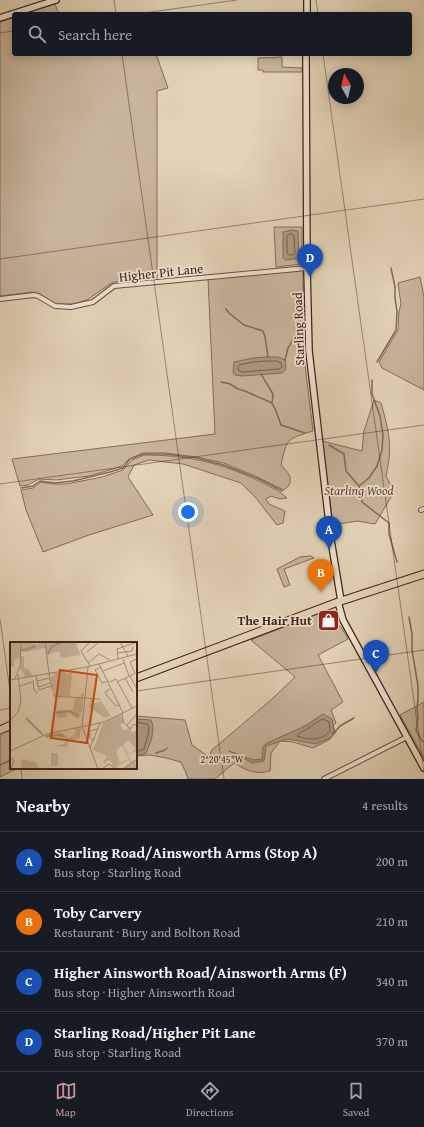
<!DOCTYPE html>
<meta charset="utf-8">
<style>
:root{--surface:#171b24;--page:#242831;--text:#f1f3f6;--muted:#9ea1a6;--line:#363941;--accent:#c59692}
body{margin:0;font-family:"Gentium Book Plus",serif;background:var(--page);color:var(--text)}
.compass{position:absolute;left:328px;top:68px;width:36px;height:36px;border-radius:50%;background:var(--surface);box-shadow:0 2px 10px #0003;rotate:352deg}
.you{position:absolute;left:188px;top:512px;width:14px;height:14px;margin:-10px;border:3px solid #fff;border-radius:50%;background:#1a73e8;box-shadow:0 0 0 6px #1a73e833}
.badge{display:grid;place-items:center;width:26px;height:26px;border-radius:50%;background:var(--accent);color:#fff;font-size:13px;font-weight:700}
.pin{position:absolute;translate:-50% -33px;filter:drop-shadow(0 1px 2px #0008)}
.pin::after{content:'';position:absolute;top:21px;width:14px;height:12px;background:inherit;clip-path:polygon(0 0,100% 0,50% 100%)}
.list{margin:0;padding:0;list-style:none}
h2{display:flex;justify-content:space-between;align-items:center;height:52px;margin:0;padding:0 16px;font-size:17px}
h2 small{font-size:13px;font-weight:400;color:var(--muted)}
.list li{display:grid;grid-template-columns:26px 1fr auto;gap:12px;align-items:center;box-sizing:border-box;height:60px;padding:0 16px;border-top:1px solid var(--line)}
.list b{display:block;font-size:15px;white-space:nowrap}
.list p{margin:0;font-size:13px;white-space:nowrap;color:var(--muted)}
.list em{font-size:13px;font-style:normal;color:var(--muted)}
.icon{flex:none;width:22px;height:22px;fill:none;stroke:currentColor;stroke-width:2;stroke-linecap:round;stroke-linejoin:round}
.map{position:relative;flex:none;width:424px;height:779px;overflow:hidden}
.search{position:absolute;background:var(--surface);box-shadow:0 2px 10px #0003;left:12px;right:12px;top:12px;height:44px;display:flex;align-items:center;gap:10px;box-sizing:border-box;padding:0 14px;border-radius:4px;color:var(--muted);font-size:15px}
.sheet{height:292px;background:var(--surface)}
nav{display:flex;justify-content:space-around;align-items:center;box-sizing:border-box;height:56px;border-top:1px solid var(--line);background:var(--surface);font-size:11px;color:var(--muted)}
nav a{display:grid;justify-items:center;gap:2px}
nav .on{color:var(--accent)}
.map>svg:first-child{display:block}
.green{fill:#c7b59c;stroke:#846c5a}
.water{fill:#ac9881;stroke:#816a57}
.lines{fill:none;stroke-linecap:round;stroke-linejoin:round}
.shore{stroke:#765e4c;stroke-width:1}
.stream{stroke:#816a57;stroke-width:1.5}
.minor-casing{stroke:#695040;stroke-width:6}
.secondary-casing{stroke:#402418;stroke-width:8}
.trunk-casing{stroke:#402418;stroke-width:9}
.minor{stroke:#ede2d0;stroke-width:4}
.secondary{stroke:#ede2d0;stroke-width:5.5}
.trunk{stroke:#e3d3b7;stroke-width:7}
.ticks{fill:none;stroke:#402418;stroke-width:1;stroke-opacity:0.45}
.labels{text-anchor:middle;stroke-width:3.5;stroke-linejoin:round;paint-order:stroke}
.street-label{font-size:13px;fill:#402418;stroke:#ede2d0}
.park-label{font-size:13px;font-style:italic;fill:#624839;stroke:#ede2d0}
.poi-label{font-size:13px;font-weight:bold;fill:#402418;stroke:#ede2d0;text-anchor:end}
.inset-river{fill:none;stroke:#ac9881;stroke-width:2}
.inset-road{fill:none;stroke:#a28d77;stroke-width:1}
.view{fill:#c64e0e;fill-opacity:0.15;stroke:#c64e0e;stroke-width:2}
.inset-edge{fill:none;stroke:#402418;stroke-width:2}
.ticks-label{font-size:10px;text-anchor:middle;fill:#402418;stroke:#ede2d0;stroke-width:3.5;stroke-linejoin:round;paint-order:stroke}
</style>
<div class="map">
<svg width="424" height="779" viewBox="0 0 424 779">
<rect width="100%" height="100%" fill="#e3d3b7"/>
<filter id="stains"><feTurbulence type="fractalNoise" baseFrequency=".005" numOctaves="4"/><feColorMatrix values="0 0 0 0 .2 0 0 0 0 .09 0 0 0 0 .02 0 0 0 .5 -.17"/></filter>
<radialGradient id="worn" r=".72"><stop offset=".6" stop-color="#630" stop-opacity="0"/><stop offset="1" stop-color="#630" stop-opacity=".3"/></radialGradient>
<path class="green" d="M55 4 59 14H23Z
M14 17V54H156L168 88 157 91V278L113 282 87 300 73 304H56L39 294 32 292 0 296V22Z
M282 57V67L302 68V72H263V70H258V58Z
M274 227H302V264L276 267Z
M303 270V348L313 431C287 439 287 438 281 465 289 473 296 481 284 490L255 476 224 463 197 457 165 453H143L129 459 122 466 113 469 89 476 56 480 39 479 28 485 20 486 12 459 215 434 208 278Z
M420 277 424 297V390L382 368 379 362 398 330 399 311 401 304 398 283Z
M374 400 381 403C389 432 393 446 386 476L394 492 375 524 357 521 333 525 322 441 362 451 364 431Z
M144 455C188 455 223 463 263 483 272 488 280 491 287 498L280 499 271 496 266 499 269 504 285 511 283 523 277 525 256 498 241 483 183 464 149 460 134 465 128 477 153 515 89 535 43 552 26 510 21 490 33 488 41 482 53 484H66L102 477 123 470 132 460Z
M311 556 314 558 284 569 290 585 284 587 277 569 300 557Z
M316 614 341 627 348 639 318 655 343 702 331 710 336 723 333 726 336 732 329 740 313 748 293 742 280 741 271 753 270 771C255 775 248 771 234 763L215 779H188L186 773 181 762 166 758 150 755 136 756V716L185 720 192 745 209 757 212 750 272 699 295 677 251 640Z
M424 702V758L400 715Z
M11 730V768H18L0 777V734Z"/>
<path class="water" d="M292 230 298 231 299 258 286 260 283 258V232Z
M266 357H278L285 360 286 369 282 373 242 376 235 375 233 373 234 362 253 358Z
M323 714 332 719 334 733 330 738 316 744 288 739 266 746 264 761 253 763 229 751 253 760 262 759 263 747 267 743 305 726Z
M136 719 151 720C156 730 150 744 146 753L137 756H136Z"/>
<g class="lines">
<path class="shore" d="M292 234 294 236 295 253 293 255H289L287 253V236L288 235Z
M266 361H277L281 363 282 367 279 369 242 372 238 370V366L239 365 253 362Z
M323 719 329 722 330 731C322 741 308 740 297 736L298 734 307 729Z
M136 722 147 724 149 726 148 735 144 749 136 752"/>
<path class="stream" d="M226 309 229 313 244 325 263 331 265 337 268 357
M285 360 288 348 292 341 296 337 301 325
M377 362 396 330 397 312 395 297V287L391 268
M261 374 273 394 272 403
M221 382 230 384 238 389 245 391 272 403 276 411 281 425 305 433
M329 445 344 454 346 471 359 486 362 502 389 523V534L397 562
M359 486 369 478 377 466 382 450 383 435 380 416 372 394V380
M21 488 33 486 40 481 55 483 73 481 110 472 123 468 130 459 143 454H165L197 458 224 465 259 479 282 491
M409 617 412 634V650L418 686V698L417 709 418 718 416 730 422 741 424 742
M332 733H334L340 726 354 718
M156 753 165 750 167 748
M0 765 11 760"/>
<defs>
<path id="minor" d="M0 299 34 295 38 296 55 306 71 307 93 302 114 286 307 268
M421 510 424 509
M324 779 407 737"/>
<path id="secondary" d="M307 14V0
M0 18 56 0
M306 54 307 268 309 351 331 540 341 601
M338 602 343 620 349 631 424 768"/>
<path id="trunk" d="M136 678 338 602 424 574
M0 730 11 725"/>
</defs>
<use href="#minor" class="minor-casing"/>
<use href="#secondary" class="secondary-casing"/>
<use href="#trunk" class="trunk-casing"/>
<use href="#minor" class="minor"/>
<use href="#secondary" class="secondary"/>
<use href="#trunk" class="trunk"/>
</g>
<path class="ticks" d="M114 0 116 14M316 0 318 14M137 14 237 0M0 33 14 31M122 54 224 779M323 54 424 772M0 259 424 199M0 484 424 425M0 619 11 698M136 691 424 650M0 710 11 708M21 768 22 779"/>
<defs>
<symbol id="shop-square" viewBox="-11 -11 22 22"><rect x="-9" y="-9" width="18" height="18" rx="4" fill="#8f2418" stroke="#ede2d0"/><path d="M-5-2.5h2.3a2.7 3.5 0 0 1 5.4 0H5L5.5 6h-11ZM-1.5-2.5h3a1.5 2.3 0 0 0-3 0Z" fill="#fff"/></symbol>
</defs>
<g fill-rule="evenodd">
<use href="#shop-square" x="316" y="608" width="25" height="25"/>
</g>
<g class="labels">
<g class="street-label">
<text transform="translate(161 272) rotate(-6)" y="5">Higher Pit Lane</text>
<text transform="translate(298 329) rotate(-92)" y="5">Starling Road</text>
</g>
<g class="park-label">
<text x="359" y="495">Starling Wood</text>
</g>
<g class="poi-label">
<text x="312" y="625">The Hair Hut</text>
</g>
</g>
<g transform="translate(10 642)">
<rect width="127" height="127" fill="#e3d3b7"/>
<path d="M0 0H25L26 3 31 0H65L71 13 51 16 49 9 37 13 35 6 16 10 10 7V14H14V26L20 28 22 34 15 35 10 26V16L4 18V25H0ZM55 29 56 32 62 31 60 54H43L41 34H44V31ZM71 51H74L72 69 68 77 57 70V75L47 76 46 68H63L65 55H71ZM81 57 85 61 91 59 101 74 94 76 79 65ZM111 72 114 82H110L113 88 119 87 117 84 123 91 127 87V109L118 112 121 120 125 119 127 127H112L121 121 119 118 107 124 109 127 103 124 100 118 96 119 95 122 93 120 97 114 83 108 93 81ZM119 98 126 108 118 112 113 103ZM112 103 119 117 110 121 106 109ZM70 85 73 88 70 89V96L57 100 58 105 44 104 54 102 57 99 55 96 45 94 38 97 34 94 51 90 59 96 67 91 64 87ZM41 111H48V124H41ZM12 117 26 120 30 127H11Z" fill="#c7b59c" fill-rule="evenodd"/>
<path class="inset-river" d="M11 9 26 4M38 12 41 5 52 0M46 71 59 69 69 74M16 76 33 93M35 94 51 93 54 95"/>
<path class="inset-road" d="M35 0 39 31M110 0 118 14M77 10 89 0M107 11 122 9 123 4M108 16 107 7 125 1M113 17 119 34M78 21 89 12 100 18M89 22 113 71M80 24 71 9 80 0M91 25 85 28 92 41 99 39M93 29 114 21M39 31 42 47M125 32 120 20 127 17M26 34 29 48 41 44M120 34 127 47M115 36 123 50M5 37 10 24 11 0M0 38 77 25 127 12M23 38 24 48 28 51M27 39 40 36M100 40 106 37 122 66M107 40 124 32M10 44 22 40M28 45 40 41M100 47 95 50 98 55 106 64 109 63M43 54 90 57M112 71 113 79 120 87 124 82 127 84M0 79 8 70 11 59 8 33M117 83 127 72M72 84 78 25M72 84 88 127M84 99 80 96V89L88 87M80 106 90 81M0 109 37 92 94 80 127 64M0 115 4 118 1 127M92 127 99 122 106 127M113 127 127 117"/>
<path class="view" d="M50 28 87 33 77 101 41 96Z"/>
<rect width="127" height="127" class="inset-edge"/>
</g>
<g class="ticks-label">
<text x="222" y="763">2°20'45"W</text>
</g>
<rect width="100%" height="100%" filter="url(#stains)"/>
<rect width="100%" height="100%" fill="url(#worn)"/>
</svg>
<svg class="compass" viewBox="-18 -18 36 36"><path d="M0-13l5 13h-10z" fill="#e53935"/><path d="M0 13l5-13h-10z" fill="#9ea1a6"/></svg>
<div class="you"></div>
<div class="pin badge" style="left:329px;top:549px;background:#1a4fb4">A</div>
<div class="pin badge" style="left:321px;top:592px;background:#e8710a">B</div>
<div class="pin badge" style="left:376px;top:673px;background:#1a4fb4">C</div>
<div class="pin badge" style="left:310px;top:277px;background:#1a4fb4">D</div>
<div class="search"><svg class="icon" aria-label="search" viewBox="0 0 24 24"><circle cx="10" cy="10" r="6"/><path d="M15 15l6 6"/></svg>Search here</div>
</div>
<section class="sheet">
<h2>Nearby<small>4 results</small></h2>
<ul class="list">
<li><span class="badge" style="background:#1a4fb4">A</span><div><b>Starling Road/Ainsworth Arms (Stop A)</b><p>Bus stop · Starling Road</p></div><em>200 m</em></li>
<li><span class="badge" style="background:#e8710a">B</span><div><b>Toby Carvery</b><p>Restaurant · Bury and Bolton Road</p></div><em>210 m</em></li>
<li><span class="badge" style="background:#1a4fb4">C</span><div><b>Higher Ainsworth Road/Ainsworth Arms (F)</b><p>Bus stop · Higher Ainsworth Road</p></div><em>340 m</em></li>
<li><span class="badge" style="background:#1a4fb4">D</span><div><b>Starling Road/Higher Pit Lane</b><p>Bus stop · Starling Road</p></div><em>370 m</em></li>
</ul>
</section>
<nav>
<a class="on"><svg class="icon" aria-label="map" viewBox="0 0 24 24"><path d="M3 6l6-2 6 2 6-2v14l-6 2-6-2-6 2zM9 4v14M15 6v14"/></svg>Map</a>
<a><svg class="icon" aria-label="directions" viewBox="0 0 24 24"><path d="M12 3l9 9-9 9-9-9zM9 14v-3h6M13 9l2 2-2 2"/></svg>Directions</a>
<a><svg class="icon" aria-label="saved" viewBox="0 0 24 24"><path d="M7 4h10v16l-5-4-5 4z"/></svg>Saved</a>
</nav>
